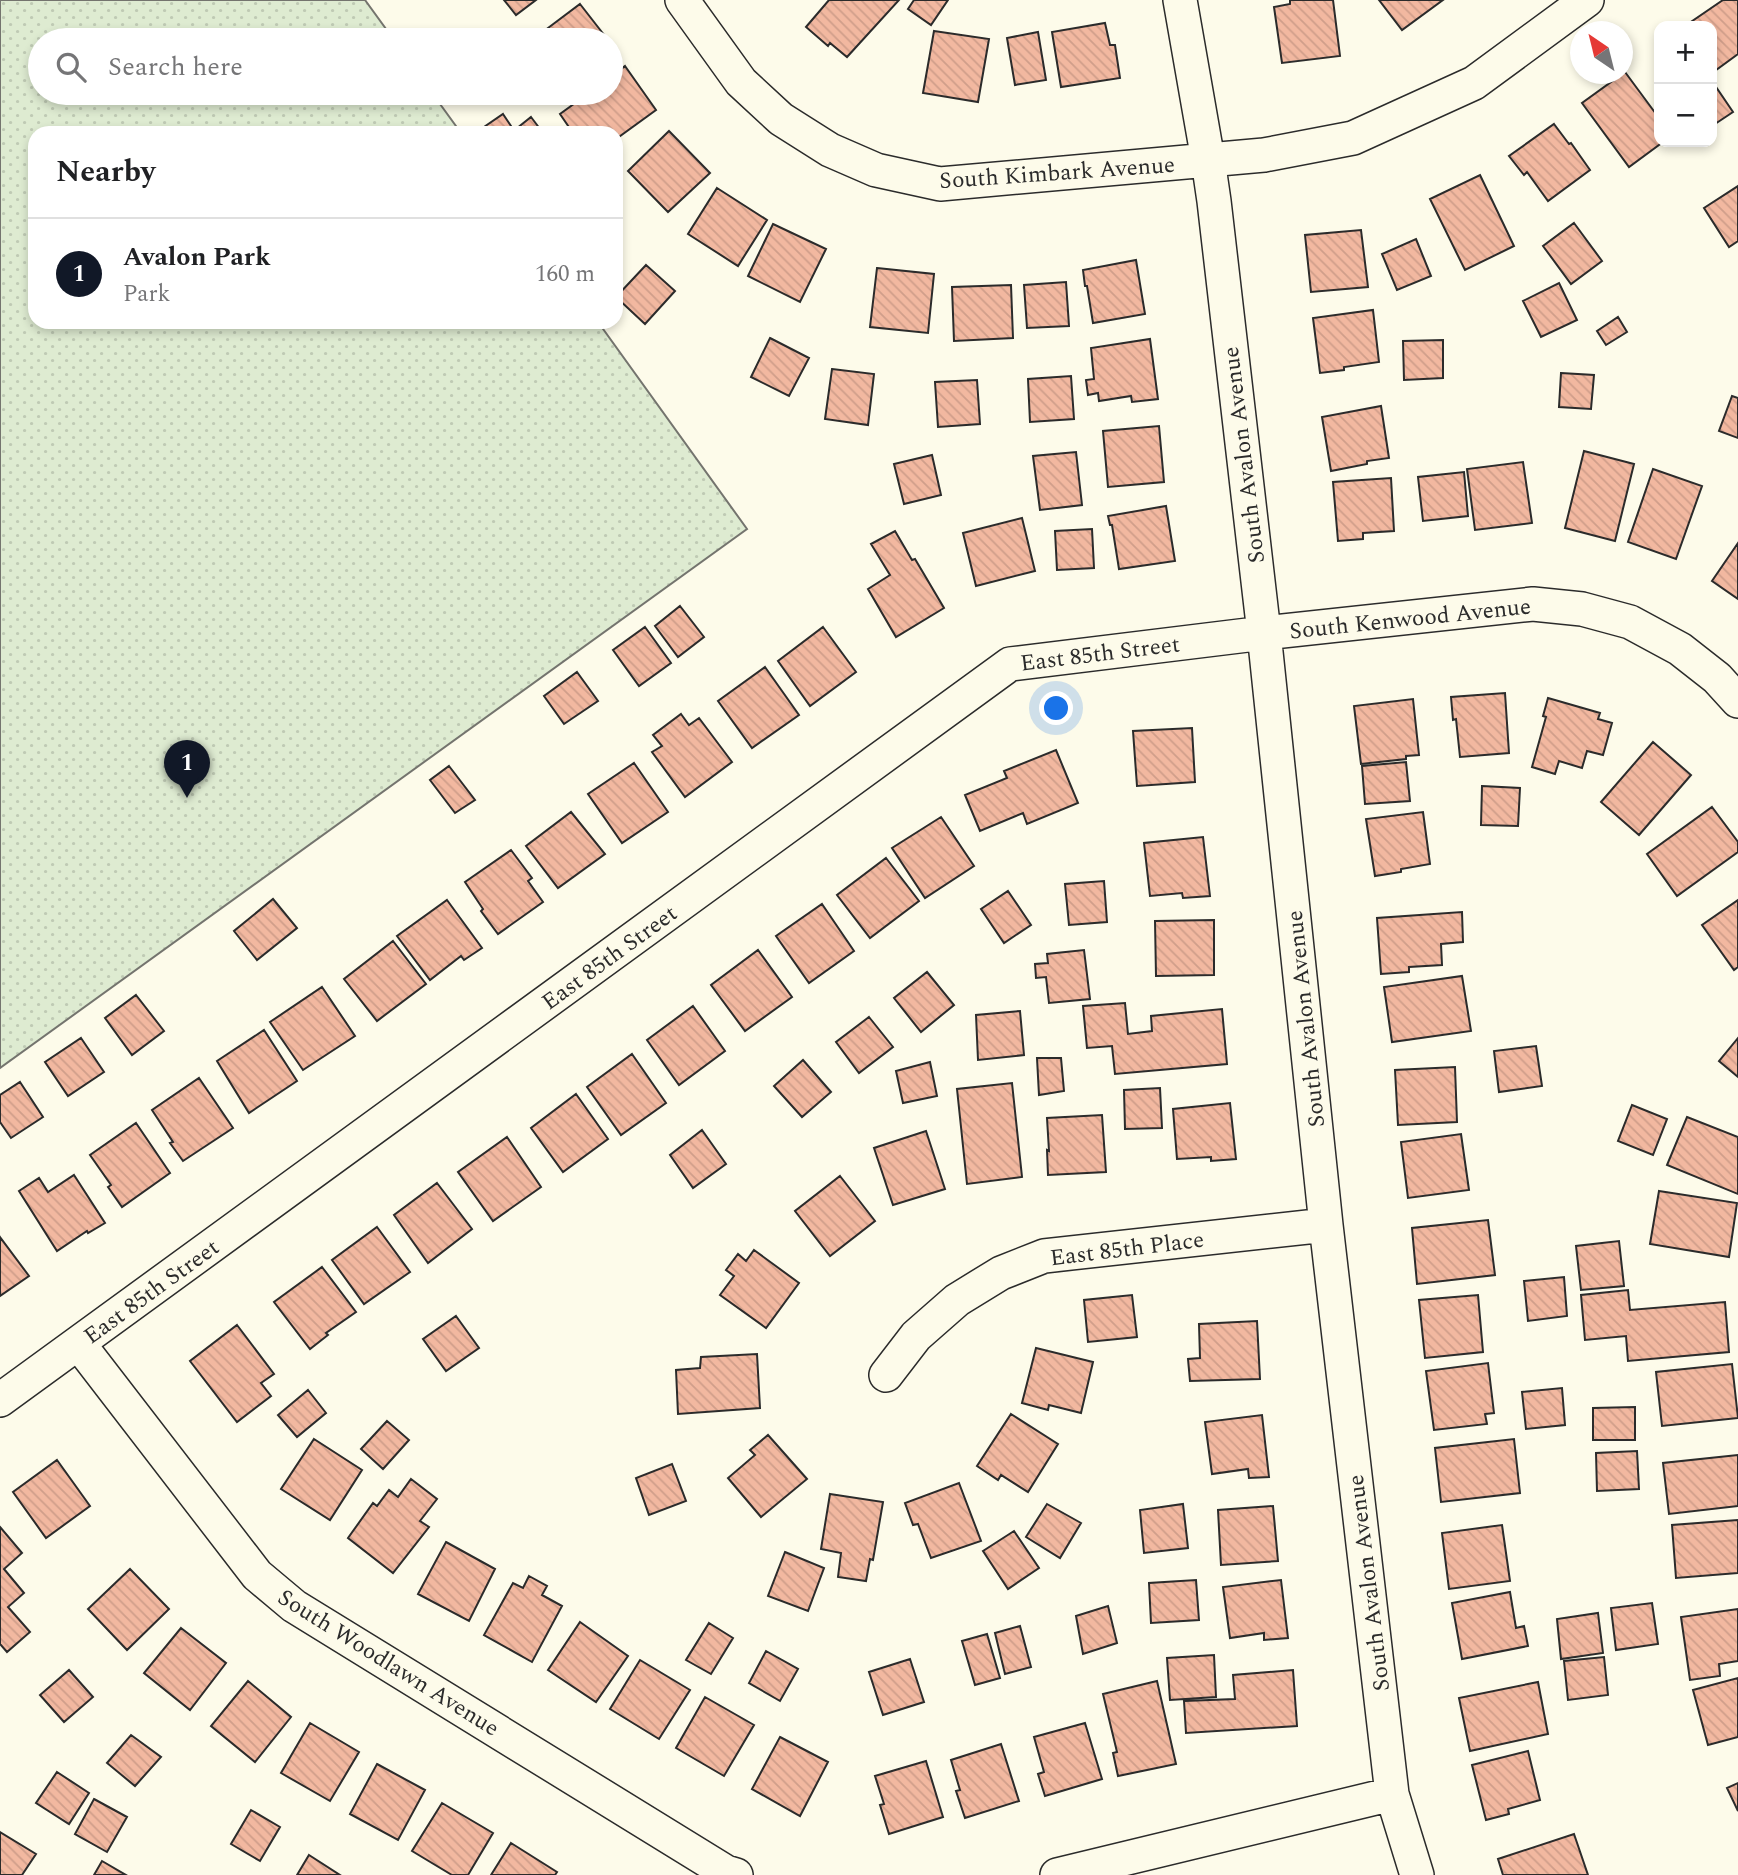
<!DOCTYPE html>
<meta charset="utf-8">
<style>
:root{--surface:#fff;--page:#f6f6f6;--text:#202124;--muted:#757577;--line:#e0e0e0;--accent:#111827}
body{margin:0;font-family:Spectral,serif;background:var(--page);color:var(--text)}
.controls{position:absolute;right:21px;top:21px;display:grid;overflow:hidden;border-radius:14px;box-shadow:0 4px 10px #0003}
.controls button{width:63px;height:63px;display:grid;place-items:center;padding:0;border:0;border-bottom:2px solid var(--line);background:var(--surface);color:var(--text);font:35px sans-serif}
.compass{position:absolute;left:1570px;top:21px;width:63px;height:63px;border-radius:50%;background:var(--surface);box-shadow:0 4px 10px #0003;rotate:325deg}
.you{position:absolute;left:1057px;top:709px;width:24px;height:24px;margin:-18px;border:5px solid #fff;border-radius:50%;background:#1a73e8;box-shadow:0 0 0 10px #1a73e833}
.badge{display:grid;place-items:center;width:46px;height:46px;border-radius:50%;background:var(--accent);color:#fff;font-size:23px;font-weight:700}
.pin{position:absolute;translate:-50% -58px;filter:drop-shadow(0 2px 4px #0008)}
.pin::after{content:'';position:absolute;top:37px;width:24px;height:21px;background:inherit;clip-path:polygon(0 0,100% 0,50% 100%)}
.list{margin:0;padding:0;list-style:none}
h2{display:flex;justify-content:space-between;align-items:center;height:91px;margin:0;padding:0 28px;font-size:30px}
h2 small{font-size:23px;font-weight:400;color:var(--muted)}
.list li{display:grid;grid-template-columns:46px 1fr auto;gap:21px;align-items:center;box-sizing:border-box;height:112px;padding:0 28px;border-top:2px solid var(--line)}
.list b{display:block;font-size:26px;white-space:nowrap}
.list p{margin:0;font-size:23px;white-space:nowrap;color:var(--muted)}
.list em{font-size:23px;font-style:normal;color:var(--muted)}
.icon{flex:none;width:38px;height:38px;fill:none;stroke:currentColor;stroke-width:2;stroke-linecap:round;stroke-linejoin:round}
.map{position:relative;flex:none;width:1738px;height:1875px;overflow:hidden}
.search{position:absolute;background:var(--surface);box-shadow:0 4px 10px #0003;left:28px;top:28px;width:595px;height:77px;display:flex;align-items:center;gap:18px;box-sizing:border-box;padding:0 24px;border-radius:38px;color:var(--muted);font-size:26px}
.panel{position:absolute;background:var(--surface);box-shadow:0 4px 10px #0003;left:28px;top:126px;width:595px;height:203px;border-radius:21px}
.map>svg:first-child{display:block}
.park{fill:url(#park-dots);stroke:#74746e;stroke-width:2}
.building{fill:url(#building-back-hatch);stroke:#2b2b2b;stroke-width:2}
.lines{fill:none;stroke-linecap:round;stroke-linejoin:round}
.street-casing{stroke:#2b2b2b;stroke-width:36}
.street{stroke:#fdfbea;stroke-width:33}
.labels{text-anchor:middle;stroke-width:5;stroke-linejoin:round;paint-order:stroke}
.street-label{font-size:23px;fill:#2b2b2b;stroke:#fdfbea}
</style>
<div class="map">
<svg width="1738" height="1875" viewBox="0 0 1738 1875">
<defs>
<pattern id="park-dots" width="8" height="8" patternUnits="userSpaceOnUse" patternTransform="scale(1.75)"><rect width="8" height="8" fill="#deebd1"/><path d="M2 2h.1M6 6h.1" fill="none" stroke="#bfcab4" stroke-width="1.8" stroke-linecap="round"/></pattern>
<pattern id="building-back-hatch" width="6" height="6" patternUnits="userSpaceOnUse" patternTransform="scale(1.75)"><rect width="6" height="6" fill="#f2b8a0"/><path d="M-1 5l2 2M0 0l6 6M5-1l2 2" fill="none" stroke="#d09e8a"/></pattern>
</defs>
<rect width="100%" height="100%" fill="#fdfbea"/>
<path class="park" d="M0 0H365L394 40H40V93H432L461 133H35V322H598L747 529 0 1068Z"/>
<path class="building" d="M504 0H536L516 15Z
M829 0H899L847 57 830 43 828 46 806 27Z
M914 0H948L931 25 908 9Z
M1290 0H1333L1340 56 1282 63 1274 7 1290 4Z
M1379 0H1443L1402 30Z
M1723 0H1738V54L1712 73V26H1685Z
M580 4 608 40H539L536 37Z
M1105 23 1110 45H1115L1120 78 1061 87 1052 32Z
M934 31 989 39 978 102 923 93Z
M1038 32 1046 80 1015 85 1007 38Z
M625 66 656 110 616 139V133H573L560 114 589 93H611V77Z
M1625 72 1659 118V142H1663L1629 167 1582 103Z
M1712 81 1733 112 1712 126Z
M503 114 511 126 501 133H488L484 127Z
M531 117 543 133H511Z
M1554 124 1569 144 1571 143 1590 170 1548 201 1527 172 1524 175 1509 156Z
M669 131 710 173 668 212 628 171Z
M1480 175 1514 246 1465 270 1430 199Z
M1738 186V241L1729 247 1704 208Z
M717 188 767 220 738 266 688 234Z
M1574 223 1602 261 1571 284 1543 246Z
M773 224 826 249 800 302 748 276Z
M1361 230 1368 287 1311 292 1305 235Z
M1416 239 1431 276 1397 290 1382 254Z
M1136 260 1145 314 1093 323 1087 286H1085L1083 270Z
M646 265 675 291 645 324 616 297Z
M877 268 934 274 928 333 870 327Z
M1066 282 1069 326 1027 328 1024 285Z
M1559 283 1577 320 1541 337 1523 301Z
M1011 285 1013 338 954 341 952 287Z
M1373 310 1379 362 1344 367V370L1320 373 1313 318Z
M1618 317 1627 332 1606 345 1597 331Z
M770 338 809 358 789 396 751 377Z
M1150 339 1158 399 1132 402 1131 396 1099 401 1098 393 1088 395 1086 380 1094 379 1091 348Z
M1443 340V378L1404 380 1403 341Z
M832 369 874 374 868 425 825 419Z
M1561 373 1594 375 1591 409 1559 407Z
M1071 376 1074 419 1030 422 1028 379Z
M977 380 980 424 938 427 935 382Z
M1732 396 1738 398V438L1719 431Z
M1381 406 1389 458 1367 461V464L1331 471 1322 417Z
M1159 426 1164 482 1108 487 1103 431Z
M1584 451 1634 464 1615 541 1565 528Z
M1076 452 1082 505 1040 510 1033 456Z
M932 455 941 495 904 504 894 464Z
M1523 462 1532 523 1475 530 1467 469Z
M1653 469 1702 486 1676 559 1628 542Z
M1464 472 1468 516 1423 521 1418 477Z
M1391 478 1394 531 1363 533V539L1338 541 1333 482Z
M1166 506 1175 561 1119 569 1112 525H1110L1108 516Z
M1022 518 1035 571 976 586 963 533Z
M1092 529 1094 568 1057 570 1055 531Z
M895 531 912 560 915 559 944 608 896 637 868 589 890 575 871 544Z
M1738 543V599L1712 581Z
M680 606 704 637 678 657 655 626Z
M645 627 671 663 639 686 613 650Z
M823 627 856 672 810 706 778 661Z
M765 667 799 715 752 748 718 701Z
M577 672 598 701 564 724 544 696Z
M1505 693 1509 753 1460 757 1456 719 1453 720 1451 697Z
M1548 698 1600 713 1598 719 1612 723 1603 755 1587 751 1582 768 1559 761 1555 774 1532 767 1546 717 1543 716Z
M1413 699 1419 755 1406 756V759L1361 764 1354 706Z
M681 714 689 725 699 718 732 762 685 797 652 752 662 746 653 735Z
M1192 728 1195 782 1137 786 1133 731Z
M1653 742 1691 775 1639 835 1601 802Z
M1056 750 1078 803 1027 824 1023 813 980 831 965 795 1007 778 1004 771Z
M1406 762 1410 801 1365 804 1362 766Z
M634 763 668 812 622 843 588 794Z
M449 766 475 800 455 813 430 780Z
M1482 786 1520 788 1518 826 1481 825Z
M1712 807 1738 842V852L1677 896 1647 854Z
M571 812 605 854 558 888 526 846Z
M1423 812 1430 864 1401 869V872L1375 876 1366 819Z
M941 817 974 866 925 898 892 848Z
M1203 837 1210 896 1183 898 1182 893 1150 896 1144 843Z
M511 850 532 878 528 881 543 902 498 934 481 911 483 909 465 882Z
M886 858 919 901 870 938 837 895Z
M1104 881 1107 922 1069 925 1065 884Z
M1008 891 1031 925 1004 943 981 909Z
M273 899 297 928 257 960 234 931Z
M447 900 482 948 464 960 461 956 430 980 397 936Z
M1738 900V967L1734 970 1702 925Z
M822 904 854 951 809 983 776 936Z
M1462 912 1463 942 1441 944 1442 965 1409 967V972L1381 974 1377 918Z
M1214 920V975L1156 976 1155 921Z
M393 941 426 984 377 1021 344 979Z
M758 950 792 997 745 1031 711 985Z
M1084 950 1090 999 1049 1003 1046 977 1036 978 1035 964 1048 963 1047 954Z
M927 972 954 1005 921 1032 894 998Z
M1462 976 1471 1031 1392 1042 1384 987Z
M322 987 355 1036 303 1070 270 1022Z
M136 995 164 1031 132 1055 105 1018Z
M1125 1003 1128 1034 1152 1031 1151 1016 1222 1009 1227 1064 1115 1074 1112 1046 1087 1048 1083 1006Z
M693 1006 725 1051 679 1085 647 1040Z
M1020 1011 1024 1055 978 1060 976 1015Z
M869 1017 893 1047 859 1073 836 1042Z
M264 1030 297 1081 249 1113 217 1061Z
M81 1038 104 1072 68 1096 45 1062Z
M1738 1038V1077L1719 1061Z
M1536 1046 1542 1086 1499 1092 1494 1051Z
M632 1054 666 1103 621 1135 587 1087Z
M1037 1058H1061L1064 1091 1039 1095Z
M803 1060 831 1092 802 1117 774 1086Z
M930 1062 937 1096 903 1103 896 1071Z
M1455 1067 1457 1122 1398 1125 1395 1070Z
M199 1078 233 1128 183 1161 170 1143 173 1142 152 1110Z
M20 1082 43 1117 11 1138 0 1122V1095Z
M1012 1083 1022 1177 967 1184 957 1089Z
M1160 1088 1162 1128 1125 1129 1124 1090Z
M576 1094 608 1139 563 1172 531 1128Z
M1230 1103 1236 1159 1211 1161V1157L1177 1159 1173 1109Z
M1632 1105 1667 1119 1653 1155 1618 1141Z
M1102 1115 1106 1172 1048 1175 1047 1150 1049 1151 1047 1118Z
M1687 1117 1738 1137V1194L1667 1165Z
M136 1123 170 1173 122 1207 108 1187 111 1185 90 1155Z
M702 1130 726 1164 693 1188 670 1155Z
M926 1131 945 1189 893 1205 874 1148Z
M1461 1134 1469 1190 1408 1198 1401 1142Z
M507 1137 541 1187 493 1221 458 1172Z
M74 1175 105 1223 88 1233 87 1231 57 1251 19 1191 39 1178 48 1192Z
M840 1176 875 1221 830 1256 795 1211Z
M437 1183 472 1229 428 1263 394 1215Z
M1659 1191 1737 1203 1729 1257 1650 1244Z
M1488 1220 1495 1275 1417 1284 1412 1228Z
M377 1227 410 1272 364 1304 332 1260Z
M0 1237 29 1276 0 1296Z
M1619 1241 1624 1286 1581 1290 1576 1246Z
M754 1250 799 1283 766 1328 720 1295 734 1276 726 1270 738 1254 746 1261Z
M322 1267 356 1312 326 1333 328 1335 310 1349 274 1302Z
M1564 1277 1567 1316 1528 1321 1524 1281Z
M1628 1290 1630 1310 1725 1302 1729 1352 1628 1361 1626 1336 1585 1340 1581 1295Z
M1132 1295 1137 1337 1088 1342 1084 1300Z
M1478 1295 1483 1352 1425 1358 1419 1300Z
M456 1316 479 1348 446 1371 423 1339Z
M1257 1321 1260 1379 1190 1381 1188 1359 1200 1358 1199 1324Z
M237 1325 274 1374 261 1383 271 1396 237 1422 190 1361Z
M1036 1348 1093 1362 1081 1413 1049 1405 1048 1410 1022 1403Z
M757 1354 760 1408 678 1414 676 1370 700 1368 701 1357Z
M1488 1363 1494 1413 1485 1414 1487 1424 1434 1430 1426 1371Z
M1732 1364 1738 1418 1662 1426 1656 1372Z
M1562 1388 1565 1425 1526 1429 1522 1392Z
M308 1390 326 1413 297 1437 278 1415Z
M1635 1407V1440H1593V1408Z
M1011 1414 1058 1444 1028 1492 1001 1475 998 1480 977 1466Z
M1262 1415 1269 1477 1249 1478 1248 1469 1212 1474 1205 1422Z
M387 1421 409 1440 383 1469 361 1449Z
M768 1435 807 1479 761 1517 728 1478 755 1455 750 1450Z
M314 1439 362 1470 330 1520 281 1489Z
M1514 1439 1520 1493 1441 1502 1435 1448Z
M1637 1451 1639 1489 1597 1491 1596 1453Z
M1738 1455V1506L1669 1514 1663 1463Z
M57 1460 90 1506 46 1538 13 1492Z
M672 1464 686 1501 649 1515 636 1478Z
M411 1479 437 1499 420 1521 429 1527 393 1573 348 1538 373 1503 377 1506 389 1490 398 1497Z
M959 1483 981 1541 931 1558 918 1524 913 1525 905 1503Z
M830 1494 883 1502 873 1560 870 1559 866 1581 838 1577 841 1553 821 1549Z
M1047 1504 1081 1523 1060 1558 1026 1537Z
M1183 1504 1188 1548 1144 1553 1140 1510Z
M1273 1506 1278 1561 1221 1565 1218 1510Z
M1738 1520V1573L1676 1578 1672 1525Z
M1502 1525 1510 1581 1449 1589 1442 1533Z
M0 1527 22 1553 4 1569 24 1593 8 1607 30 1632 7 1652 0 1644Z
M1014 1531 1039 1568 1008 1589 983 1551Z
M446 1542 495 1569 469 1621 418 1594Z
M785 1552 824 1568 808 1611 768 1596Z
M130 1569 169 1609 127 1650 88 1609Z
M529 1576 547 1586 542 1595 562 1606 532 1662 484 1635 513 1583 523 1588Z
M1196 1580 1199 1620 1151 1623 1149 1583Z
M1281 1580 1288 1638 1264 1640V1633L1230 1638 1223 1587Z
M1510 1592 1516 1628 1524 1626 1528 1646 1462 1659 1452 1603Z
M1652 1603 1658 1644 1616 1650 1611 1608Z
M1108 1606 1117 1643 1083 1654 1076 1616Z
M1738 1609V1661L1719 1664 1720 1676 1690 1680 1681 1617Z
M1598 1613 1603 1653 1561 1659 1557 1619Z
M580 1622 628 1656 596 1702 548 1670Z
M709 1623 733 1638 711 1674 686 1660Z
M1020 1626 1031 1667 1005 1674 995 1633Z
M181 1628 226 1663 190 1710 144 1673Z
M987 1634 1000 1678 975 1685 962 1641Z
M766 1651 798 1669 780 1701 749 1683Z
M1214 1655 1216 1697 1170 1700 1167 1658Z
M1604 1657 1608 1695 1568 1700 1564 1661Z
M910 1659 924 1702 883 1715 869 1672Z
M640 1660 690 1690 659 1739 610 1709Z
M69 1670 93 1697 64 1722 40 1695Z
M1293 1670 1297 1726 1186 1733 1184 1701 1235 1699 1233 1675Z
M1738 1678V1737L1708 1745 1693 1690Z
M248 1681 291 1717 255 1762 211 1726Z
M1157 1681 1176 1764 1118 1776 1113 1753 1117 1752 1103 1694Z
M1538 1682 1548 1734 1470 1751 1459 1698Z
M705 1697 754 1725 724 1776 676 1748Z
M310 1723 359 1752 330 1801 281 1773Z
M1085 1723 1102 1779 1045 1796 1038 1774 1044 1772 1034 1737Z
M131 1735 161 1757 135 1786 107 1763Z
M780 1737 828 1762 800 1816 752 1789Z
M1001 1744 1019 1801 965 1818 956 1791 960 1790 951 1760Z
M1528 1751 1540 1800 1508 1809 1509 1814 1486 1820 1472 1765Z
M926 1761 943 1817 889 1834 880 1805 884 1804 875 1776Z
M377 1764 425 1790 398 1840 350 1814Z
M57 1772 89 1793 69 1824 36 1803Z
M1738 1783V1811L1727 1788Z
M94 1799 127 1817 107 1852 75 1834Z
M442 1803 493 1833 468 1875H452L412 1851Z
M251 1810 280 1827 260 1861 231 1844Z
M0 1832 36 1854 22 1875H0Z
M1574 1834 1588 1875H1503L1498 1859Z
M511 1843 557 1872 555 1875H491Z
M309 1855 340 1875H297Z
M102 1861 126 1875H94Z"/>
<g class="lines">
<defs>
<path id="street" d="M682 0 741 82 781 119 830 150 876 170 940 184 1264 155 1353 138 1474 83 1587 0
M1180 0 1208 160 1214 201 1264 633 1326 1225 1392 1794 1417 1875
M79 1344 257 1575 294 1606 726 1872 736 1875
M886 1375 916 1336 957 1300 1001 1273 1044 1256 1326 1225
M0 1400 1010 664 1264 633 1533 604 1582 609 1630 622 1680 649 1717 678 1738 701
M1057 1875 1392 1794"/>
</defs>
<use href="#street" class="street-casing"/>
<use href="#street" class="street"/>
</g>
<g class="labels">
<g class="street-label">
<text transform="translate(1057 172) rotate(-4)" y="8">South Kimbark Avenue</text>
<text transform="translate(1243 455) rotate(-97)" y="8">South Avalon Avenue</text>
<text transform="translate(1410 618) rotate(-6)" y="8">South Kenwood Avenue</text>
<text transform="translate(1100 653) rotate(-7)" y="8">East 85th Street</text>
<text transform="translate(609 957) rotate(-36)" y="8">East 85th Street</text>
<text transform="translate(1305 1019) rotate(-96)" y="8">South Avalon Avenue</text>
<text transform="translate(1127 1248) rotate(-7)" y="8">East 85th Place</text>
<text transform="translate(151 1291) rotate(-36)" y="8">East 85th Street</text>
<text transform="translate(1368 1583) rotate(-97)" y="8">South Avalon Avenue</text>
<text transform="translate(389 1662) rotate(32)" y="8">South Woodlawn Avenue</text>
</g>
</g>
</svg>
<div class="controls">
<button>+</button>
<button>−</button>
</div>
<svg class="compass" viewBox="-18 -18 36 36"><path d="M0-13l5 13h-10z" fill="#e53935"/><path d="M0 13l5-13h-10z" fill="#757577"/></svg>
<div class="you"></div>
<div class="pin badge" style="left:187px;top:798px">1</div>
<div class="search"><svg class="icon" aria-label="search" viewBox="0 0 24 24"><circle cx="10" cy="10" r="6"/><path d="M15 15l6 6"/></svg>Search here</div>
<section class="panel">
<h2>Nearby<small></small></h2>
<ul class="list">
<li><span class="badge">1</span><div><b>Avalon Park</b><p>Park</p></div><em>160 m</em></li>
</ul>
</section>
</div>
